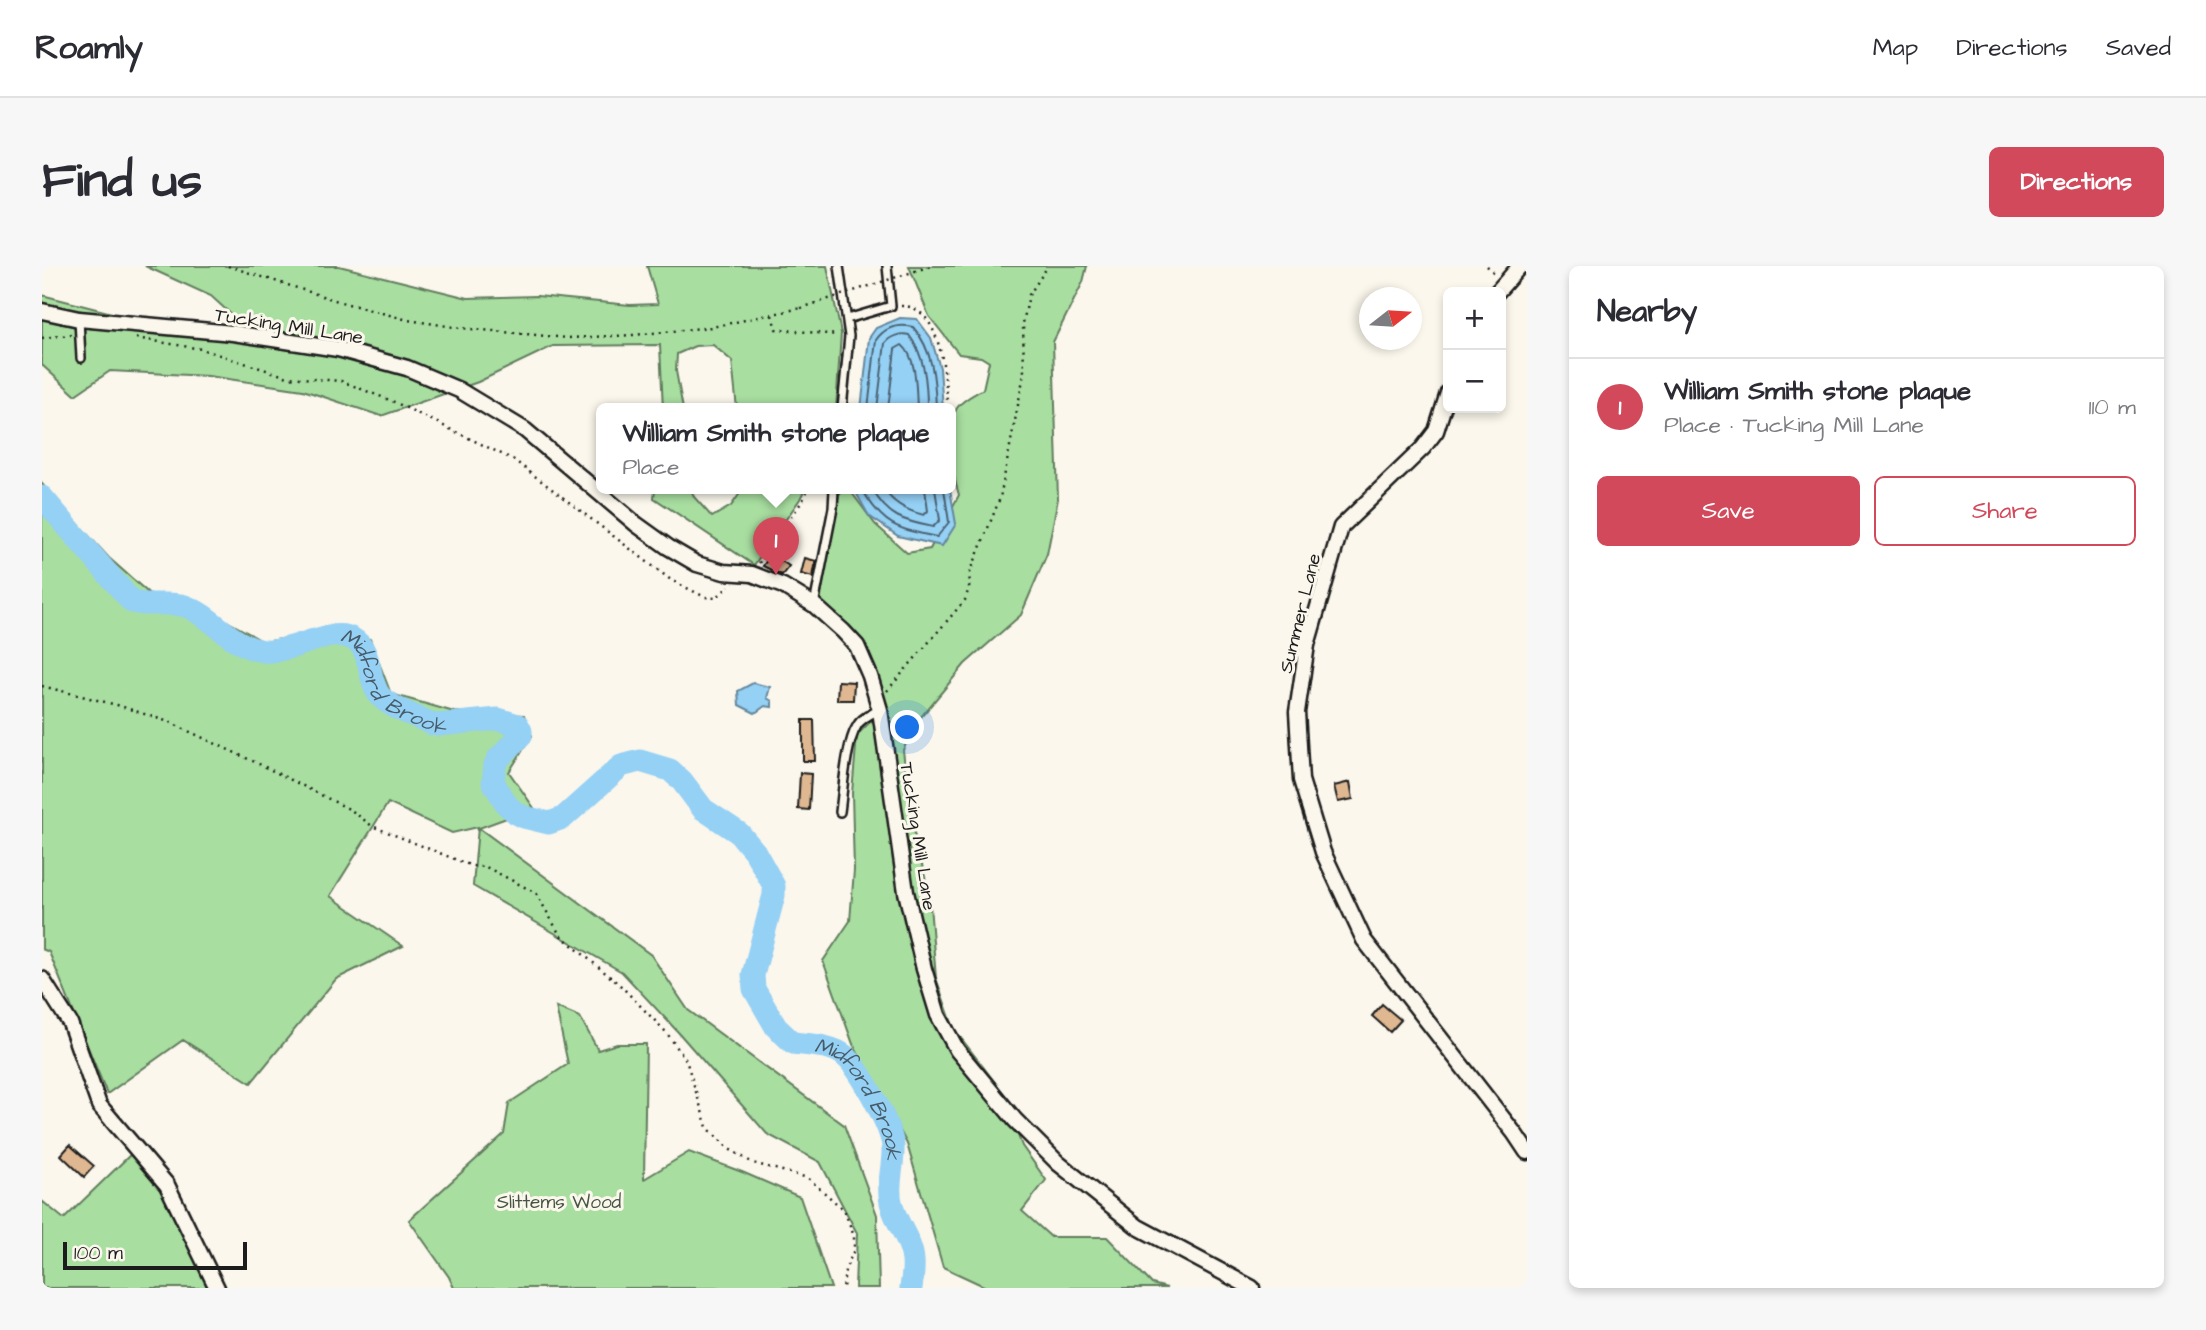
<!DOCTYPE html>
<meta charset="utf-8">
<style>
:root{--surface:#fff;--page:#f7f7f7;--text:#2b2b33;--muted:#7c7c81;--line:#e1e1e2;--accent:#d1495b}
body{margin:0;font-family:"Architects Daughter",sans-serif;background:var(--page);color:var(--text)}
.controls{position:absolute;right:21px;top:21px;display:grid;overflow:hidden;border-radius:10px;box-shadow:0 4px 10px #0003}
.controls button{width:63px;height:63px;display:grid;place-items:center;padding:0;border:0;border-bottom:2px solid var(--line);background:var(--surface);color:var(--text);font:35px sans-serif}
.compass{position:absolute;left:1317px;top:21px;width:63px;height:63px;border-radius:50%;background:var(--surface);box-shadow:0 4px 10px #0003;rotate:73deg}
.scale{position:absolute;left:21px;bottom:18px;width:184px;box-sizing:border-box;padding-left:7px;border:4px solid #1c1c1c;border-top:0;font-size:19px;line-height:24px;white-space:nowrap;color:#1c1c1c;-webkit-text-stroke:5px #fbf7ec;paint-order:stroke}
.you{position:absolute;left:866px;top:462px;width:24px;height:24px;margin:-18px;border:5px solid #fff;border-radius:50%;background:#1a73e8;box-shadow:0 0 0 10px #1a73e833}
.badge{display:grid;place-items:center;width:46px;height:46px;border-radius:50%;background:var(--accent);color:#fff;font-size:23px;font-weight:700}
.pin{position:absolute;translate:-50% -58px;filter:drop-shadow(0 2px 4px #0008)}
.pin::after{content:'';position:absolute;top:37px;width:24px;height:21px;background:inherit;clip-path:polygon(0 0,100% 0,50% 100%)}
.popup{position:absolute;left:554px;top:137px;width:360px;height:91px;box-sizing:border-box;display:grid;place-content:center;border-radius:10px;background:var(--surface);filter:drop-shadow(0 2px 5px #0005);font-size:23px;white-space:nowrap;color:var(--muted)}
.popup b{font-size:26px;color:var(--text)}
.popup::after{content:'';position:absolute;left:50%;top:100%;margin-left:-14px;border:14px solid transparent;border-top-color:var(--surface)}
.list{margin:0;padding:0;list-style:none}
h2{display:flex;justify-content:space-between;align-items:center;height:91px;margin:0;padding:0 28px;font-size:30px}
h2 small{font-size:23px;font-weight:400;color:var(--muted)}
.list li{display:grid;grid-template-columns:46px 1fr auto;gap:21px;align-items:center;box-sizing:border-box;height:98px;padding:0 28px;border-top:2px solid var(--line)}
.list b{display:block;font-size:26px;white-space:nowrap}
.list p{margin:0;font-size:23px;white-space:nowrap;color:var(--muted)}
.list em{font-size:23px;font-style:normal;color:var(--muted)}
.actions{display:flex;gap:14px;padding:21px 28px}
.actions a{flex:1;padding:16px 0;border:2px solid var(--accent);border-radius:10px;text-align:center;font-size:24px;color:var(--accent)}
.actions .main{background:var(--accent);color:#fff}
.map{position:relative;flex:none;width:1485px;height:1022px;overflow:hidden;border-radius:10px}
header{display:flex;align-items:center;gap:42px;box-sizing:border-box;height:98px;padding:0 35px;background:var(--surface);border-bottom:2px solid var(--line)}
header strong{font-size:33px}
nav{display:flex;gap:38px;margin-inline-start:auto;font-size:24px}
.intro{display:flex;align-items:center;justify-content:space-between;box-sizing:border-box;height:168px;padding:0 42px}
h1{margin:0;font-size:49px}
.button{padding:18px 32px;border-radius:10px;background:var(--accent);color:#fff;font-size:24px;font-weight:700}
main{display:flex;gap:42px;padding:0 42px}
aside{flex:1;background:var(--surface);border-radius:10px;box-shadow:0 4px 10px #0003}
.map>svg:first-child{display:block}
.green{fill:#a8dea0;stroke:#627d5e;stroke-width:2}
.water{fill:#95d0f5;stroke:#65889e;stroke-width:2}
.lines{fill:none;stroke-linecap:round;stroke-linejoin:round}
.shore{stroke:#4c6473;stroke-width:2}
.river{stroke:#95d0f5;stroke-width:23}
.building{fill:#dfb790;stroke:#1c1c1c;stroke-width:2}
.service-casing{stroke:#1c1c1c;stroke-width:12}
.minor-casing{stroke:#1c1c1c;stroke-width:19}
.path{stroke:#1c1c1c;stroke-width:2.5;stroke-dasharray:2 5;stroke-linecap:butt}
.service{stroke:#fbf7ec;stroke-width:7}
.minor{stroke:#fbf7ec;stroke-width:14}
.path-bridge{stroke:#1c1c1c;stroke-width:2.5;stroke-dasharray:2 5;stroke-linecap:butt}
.labels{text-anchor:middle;stroke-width:6;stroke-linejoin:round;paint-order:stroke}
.street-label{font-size:19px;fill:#1c1c1c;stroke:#fbf7ec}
.park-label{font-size:19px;fill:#465644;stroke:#fbf7ec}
.water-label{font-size:21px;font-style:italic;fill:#465b68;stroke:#fbf7ec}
</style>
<header>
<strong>Roamly</strong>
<nav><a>Map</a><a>Directions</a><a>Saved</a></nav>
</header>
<div class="intro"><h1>Find us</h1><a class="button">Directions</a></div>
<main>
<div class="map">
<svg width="1485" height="1022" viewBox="0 0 1485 1022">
<rect width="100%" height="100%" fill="#fbf7ec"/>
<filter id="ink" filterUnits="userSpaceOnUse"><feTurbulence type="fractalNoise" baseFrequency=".0143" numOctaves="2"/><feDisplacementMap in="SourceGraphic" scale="14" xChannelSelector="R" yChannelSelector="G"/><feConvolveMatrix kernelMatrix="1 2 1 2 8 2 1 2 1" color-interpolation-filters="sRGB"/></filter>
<g filter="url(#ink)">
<path class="green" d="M103 0H297L426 32 495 30 588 39 616 38 605 0H785L799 67 794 143H695L690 95 671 79 653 80 635 88 634 105 641 143H621L618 79 511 80 436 116 339 150 261 124 166 110 68 105 33 129 0 99V29L101 55 203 61 169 30Z
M867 0H1045L1041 16 1011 76 1016 233 1005 288 979 349 923 398 874 457 861 484 870 559 887 627 894 712 912 763 959 824 980 880 1004 914 980 945 1009 971H1065L1110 1018 1125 1022H946L901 1001 865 878 811 778 781 695 808 655 812 604 810 527 815 469 828 456 842 449 836 423 780 340 777 327 797 229 801 223H807L833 258 865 287 888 283 917 229C910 206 901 164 915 142 920 134 933 128 941 123L947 96 939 91 917 88 887 50Z
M0 218 67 292 112 332 149 335 222 376 295 363 328 373 349 428 412 446 482 449 490 470 467 506 492 542 437 562 609 689 646 744 802 859 835 949 837 1022H813L815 967 778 896 725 868 636 766 580 706 431 620 436 561 410 567 346 537 288 630 361 680 294 713 209 817 141 774 65 828 7 686 0 683Z
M613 223H649L652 231 670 251 689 240 701 223H763L758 233 712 299 612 232Z
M514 741 538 751 556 784 575 778H604L602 913 647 886 700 906 758 931 789 1022H412L407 1011 367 954 462 868 467 837 526 798Z
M89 888 119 923 167 1022H0V935L22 953Z"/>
<path class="water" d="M858 52 875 53 889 72 898 102 901 143H819L827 72 834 62Z
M908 223 914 258 900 280 856 270 827 250 812 223Z
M711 417 728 421 725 432 730 435V441L723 440 713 447 697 439 696 425Z"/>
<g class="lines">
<path class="shore" d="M826 143 834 74C843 61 857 58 871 61 891 84 893 113 894 143
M835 143 843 77C848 70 859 67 867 69 883 90 885 117 885 143
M846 143 853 83 860 79C875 91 874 124 875 143
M820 223C841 260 855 263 895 271L907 256 902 223
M830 223C846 251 861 255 891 261L898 254 893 223
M842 223C851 238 865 245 882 249L886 245 883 223"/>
<path class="river" id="s1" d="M0 231 90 336C107 341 129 335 143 340 172 350 189 381 222 385 248 388 289 360 311 373 331 384 325 414 338 430 350 443 374 450 390 458L396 459 456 453 476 459 479 465V470L456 493 453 499 451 516 465 539 474 547 482 551 507 557 521 552 579 500 598 495 628 504 640 515 661 543 697 567 713 586 732 620V629L711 709 712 723 734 761 751 777C767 779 790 779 803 790 818 802 849 861 851 880 852 900 844 921 850 940 855 959 870 975 871 995 872 1004 870 1014 869 1022"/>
</g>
<path class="building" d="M729 288 747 300 740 309 721 300Z
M763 292 774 295 771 311 759 308Z
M796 415 812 416 811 434H795Z
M761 454H772L773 495H761Z
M758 507 769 508 767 544 756 543Z
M1308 516 1311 533 1296 536 1292 520Z
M1340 738 1359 754 1348 766 1330 750Z
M28 879 52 900 42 911 19 889Z"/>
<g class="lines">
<defs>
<path id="service" d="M797 0 807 70 800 143
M37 53 39 92
M805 53 849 40 845 0
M772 339 791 242 792 223
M798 546C801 524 804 477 815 460 819 452 829 448 837 444"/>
<path id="minor" d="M1455 26 1478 0
M0 45 37 53 191 67 296 83 365 102 417 124 483 164 594 258 626 281 655 298 682 306 710 308 741 320 772 339 801 365 815 380 828 410 838 444 864 626 882 703 896 749 915 784 973 854 1016 897 1096 961 1210 1022
M1406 127 1394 165 1381 182 1299 261 1265 379 1255 446 1259 514 1281 586 1322 674 1473 868 1485 886
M0 713 28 757 57 839 125 919 175 1022"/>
</defs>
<use href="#service" class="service-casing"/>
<use href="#minor" class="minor-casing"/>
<path class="path" d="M186 0 299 36 366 54 419 62 526 72 592 69 670 61 759 42
M1445 0 1453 8
M859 40C898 39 903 106 905 135
M730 49 734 63 796 69
M0 72 29 69
M94 72 159 83 246 111 299 115 350 135 472 194 629 314 663 331 674 332 687 320
M717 297 761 234 766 223
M0 420 75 439 127 456 217 498 309 544 330 560 430 600 444 601 494 627 518 669 578 719 624 766 644 794 665 861 687 883 711 897 766 912 802 944 812 970V984L803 1004 801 1022
M845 425 923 334 927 322 928 307 958 232 982 108 981 57 987 29 1006 0"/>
<use href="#service" class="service"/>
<use href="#minor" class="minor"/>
<path class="path-bridge" d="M759 42 889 0"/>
</g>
</g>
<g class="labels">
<g class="street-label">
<text transform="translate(247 59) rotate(9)" y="7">Tucking Mill Lane</text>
<text transform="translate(1257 347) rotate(-76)" y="7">Summer Lane</text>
<text transform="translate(877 570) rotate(81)" y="7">Tucking Mill Lane</text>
</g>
<g class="park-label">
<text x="517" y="942">Slittems Wood</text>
</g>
<g class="water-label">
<text dy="7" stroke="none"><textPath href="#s1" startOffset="438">Midford Brook</textPath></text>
<text dy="7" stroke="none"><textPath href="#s1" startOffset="1300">Midford Brook</textPath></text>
</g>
</g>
</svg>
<div class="controls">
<button>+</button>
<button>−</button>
</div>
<svg class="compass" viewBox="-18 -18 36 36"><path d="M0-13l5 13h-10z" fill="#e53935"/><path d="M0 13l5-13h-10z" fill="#7c7c81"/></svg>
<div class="scale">100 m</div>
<div class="you"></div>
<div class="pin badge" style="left:734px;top:309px">1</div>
<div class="popup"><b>William Smith stone plaque</b>Place</div>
</div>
<aside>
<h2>Nearby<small></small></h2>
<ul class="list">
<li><span class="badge">1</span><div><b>William Smith stone plaque</b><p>Place · Tucking Mill Lane</p></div><em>110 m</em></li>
</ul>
<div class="actions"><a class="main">Save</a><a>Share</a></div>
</aside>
</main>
